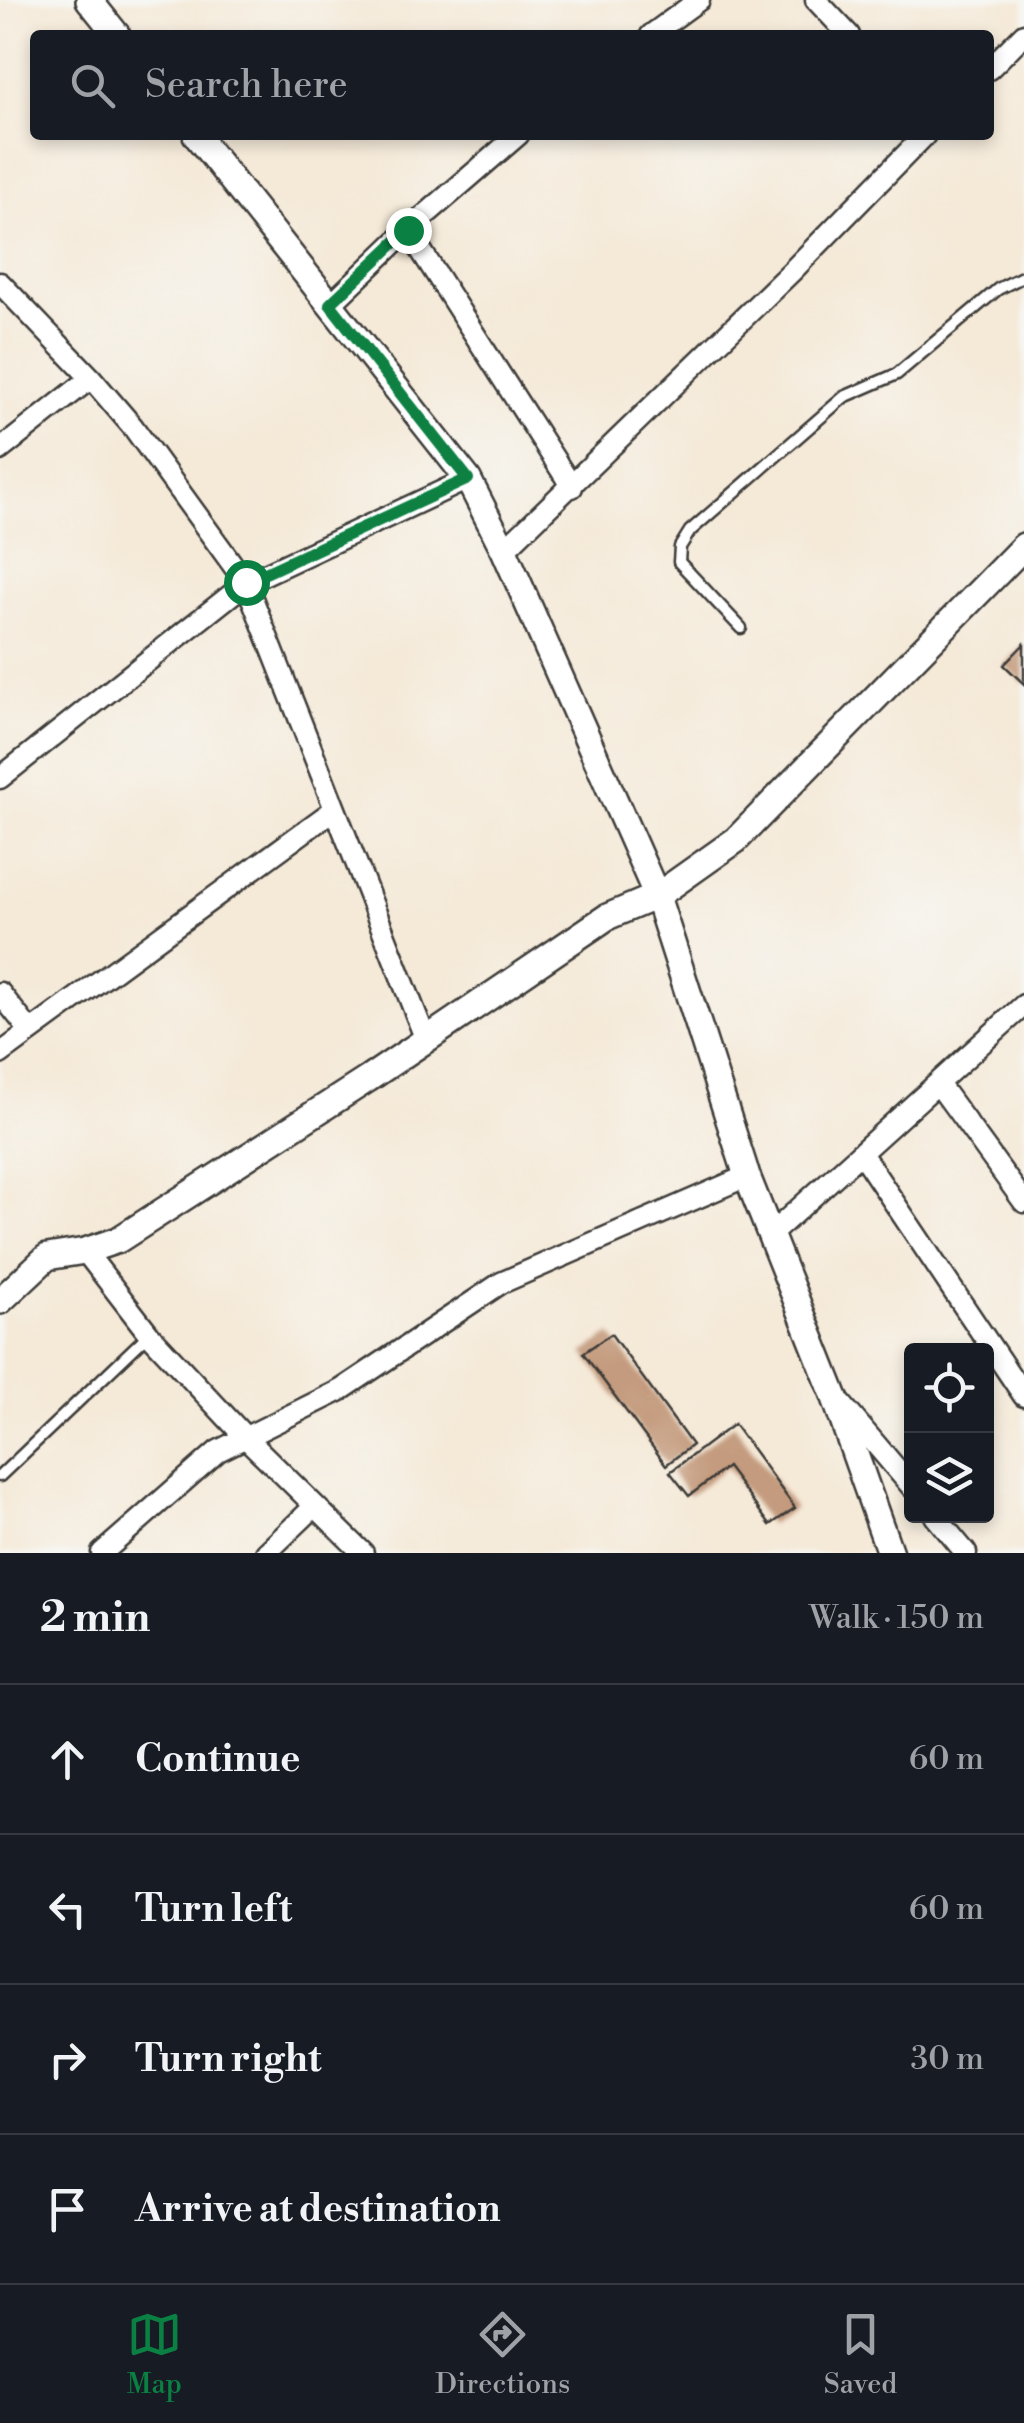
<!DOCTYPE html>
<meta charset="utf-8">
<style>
:root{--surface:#171b24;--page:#242831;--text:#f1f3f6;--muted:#9ea1a6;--line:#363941;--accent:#0b8043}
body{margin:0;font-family:"Libre Bodoni",serif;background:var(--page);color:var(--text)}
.controls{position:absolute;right:30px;bottom:30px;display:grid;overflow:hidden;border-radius:10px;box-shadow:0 5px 15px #0003}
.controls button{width:90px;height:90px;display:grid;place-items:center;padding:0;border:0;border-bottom:2px solid var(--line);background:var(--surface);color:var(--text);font:50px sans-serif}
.stop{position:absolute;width:30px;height:30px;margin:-22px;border:8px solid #0b8043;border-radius:50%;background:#fff}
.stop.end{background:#0b8043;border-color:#fff;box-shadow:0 2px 10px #0008}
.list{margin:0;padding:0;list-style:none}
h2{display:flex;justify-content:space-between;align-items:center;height:130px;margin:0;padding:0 40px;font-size:42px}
h2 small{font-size:32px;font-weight:400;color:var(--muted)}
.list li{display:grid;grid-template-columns:65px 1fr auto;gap:30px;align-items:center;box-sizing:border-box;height:150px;padding:0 40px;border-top:2px solid var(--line)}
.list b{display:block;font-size:38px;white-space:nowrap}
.list em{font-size:32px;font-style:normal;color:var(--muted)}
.icon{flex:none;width:55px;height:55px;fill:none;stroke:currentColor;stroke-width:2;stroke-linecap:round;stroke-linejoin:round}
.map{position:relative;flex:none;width:1024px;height:1553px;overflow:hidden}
.search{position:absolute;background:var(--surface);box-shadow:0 5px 15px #0003;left:30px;right:30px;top:30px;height:110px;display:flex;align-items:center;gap:25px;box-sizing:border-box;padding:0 35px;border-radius:10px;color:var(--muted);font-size:38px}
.sheet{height:730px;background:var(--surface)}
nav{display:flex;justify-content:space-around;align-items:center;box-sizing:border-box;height:140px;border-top:2px solid var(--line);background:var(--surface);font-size:28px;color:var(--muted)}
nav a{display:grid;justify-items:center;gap:5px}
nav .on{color:var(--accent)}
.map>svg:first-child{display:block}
.building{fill:#c49b7e}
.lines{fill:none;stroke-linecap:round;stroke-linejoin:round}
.service-casing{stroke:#3d3b38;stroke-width:15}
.minor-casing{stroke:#3d3b38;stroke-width:25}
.tertiary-casing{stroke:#3d3b38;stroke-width:30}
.service{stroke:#fff;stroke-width:10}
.minor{stroke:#fff;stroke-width:20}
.tertiary{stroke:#fff;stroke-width:25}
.route{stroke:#0b8043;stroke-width:12}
</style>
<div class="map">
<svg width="1024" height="1553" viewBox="0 0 1024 1553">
<rect width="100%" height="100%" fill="#f6f6f2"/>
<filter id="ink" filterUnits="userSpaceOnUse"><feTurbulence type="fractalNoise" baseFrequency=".01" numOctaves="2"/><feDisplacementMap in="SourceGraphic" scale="20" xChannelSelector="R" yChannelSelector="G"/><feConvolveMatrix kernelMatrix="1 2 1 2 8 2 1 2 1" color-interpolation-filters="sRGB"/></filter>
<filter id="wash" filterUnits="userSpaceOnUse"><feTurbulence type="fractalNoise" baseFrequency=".0048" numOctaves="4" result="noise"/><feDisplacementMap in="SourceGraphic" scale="40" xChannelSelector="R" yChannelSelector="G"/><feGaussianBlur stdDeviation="2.25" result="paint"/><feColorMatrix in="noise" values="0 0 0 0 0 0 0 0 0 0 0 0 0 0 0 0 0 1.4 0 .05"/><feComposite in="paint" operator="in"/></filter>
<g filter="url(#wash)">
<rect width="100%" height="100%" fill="#f5e9d7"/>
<g id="blocks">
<path class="building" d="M1024 644V684L1004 665Z
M611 1334 692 1445 666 1465 583 1353Z
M734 1424 795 1508 770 1525 727 1467 689 1496 670 1472Z"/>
</g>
</g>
<g filter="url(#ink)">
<use href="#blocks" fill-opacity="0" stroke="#3d3b38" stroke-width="2.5"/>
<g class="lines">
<defs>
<path id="service" d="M741 628 679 562 680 547 690 531 844 397 897 374 998 289 1024 276
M0 1476 149 1334"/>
<path id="minor" d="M816 0 849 35
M651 35 699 0
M989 69 1024 34
M408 230 572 487
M0 283 91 378 133 427 246 583 426 1040
M331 304 408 230 518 135
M0 450 91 378
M504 550 792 271 925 135
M0 778 246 583 468 479
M0 993 30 1031
M0 1054 335 809
M939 1085 1024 1202
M861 1153 1024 1396
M770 1235 1024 1005
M85 1251 149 1334 246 1438 363 1553
M839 1401 912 1487
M935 1516 966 1553
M102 1553 218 1451 341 1390 501 1283 747 1176
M266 1553 315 1506"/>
<path id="tertiary" d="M89 0 117 35
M196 135 468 479 504 550 657 896 747 1176 834 1395 890 1553
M0 1301 47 1257 85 1251 118 1240 368 1079 607 917 657 896 736 840 1024 546"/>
</defs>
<use href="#service" class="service-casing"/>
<use href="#minor" class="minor-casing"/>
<use href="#tertiary" class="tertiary-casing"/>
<use href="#service" class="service"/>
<use href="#minor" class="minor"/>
<use href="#tertiary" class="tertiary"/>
</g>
</g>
<g class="lines" filter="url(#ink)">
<path class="route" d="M246 582 468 479 330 304 408 230"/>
</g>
</svg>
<div class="controls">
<button><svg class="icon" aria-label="locate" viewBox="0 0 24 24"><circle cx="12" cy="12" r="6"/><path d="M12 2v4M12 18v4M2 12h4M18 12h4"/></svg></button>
<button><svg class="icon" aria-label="layers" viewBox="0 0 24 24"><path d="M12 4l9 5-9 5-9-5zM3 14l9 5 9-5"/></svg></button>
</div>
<div class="stop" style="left:246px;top:582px"></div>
<div class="stop end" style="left:408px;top:230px"></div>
<div class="search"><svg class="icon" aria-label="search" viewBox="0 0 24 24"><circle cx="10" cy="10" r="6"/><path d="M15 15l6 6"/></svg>Search here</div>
</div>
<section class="sheet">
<h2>2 min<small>Walk · 150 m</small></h2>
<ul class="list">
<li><svg class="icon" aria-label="ahead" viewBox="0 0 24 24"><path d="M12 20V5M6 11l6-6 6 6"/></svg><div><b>Continue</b></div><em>60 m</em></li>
<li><svg class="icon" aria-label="left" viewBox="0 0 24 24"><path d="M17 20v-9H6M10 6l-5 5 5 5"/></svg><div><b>Turn left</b></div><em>60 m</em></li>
<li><svg class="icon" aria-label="right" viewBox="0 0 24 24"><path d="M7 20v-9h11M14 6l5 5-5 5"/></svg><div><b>Turn right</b></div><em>30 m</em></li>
<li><svg class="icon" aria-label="arrive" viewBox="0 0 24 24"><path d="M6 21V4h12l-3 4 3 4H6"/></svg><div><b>Arrive at destination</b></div></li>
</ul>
</section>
<nav>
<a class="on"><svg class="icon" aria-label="map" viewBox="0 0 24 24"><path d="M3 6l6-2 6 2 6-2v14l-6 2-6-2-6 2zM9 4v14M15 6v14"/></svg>Map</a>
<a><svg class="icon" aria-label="directions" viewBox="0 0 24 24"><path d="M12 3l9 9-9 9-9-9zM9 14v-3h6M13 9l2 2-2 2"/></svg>Directions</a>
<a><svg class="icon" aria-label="saved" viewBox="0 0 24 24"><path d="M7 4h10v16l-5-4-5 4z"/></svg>Saved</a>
</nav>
